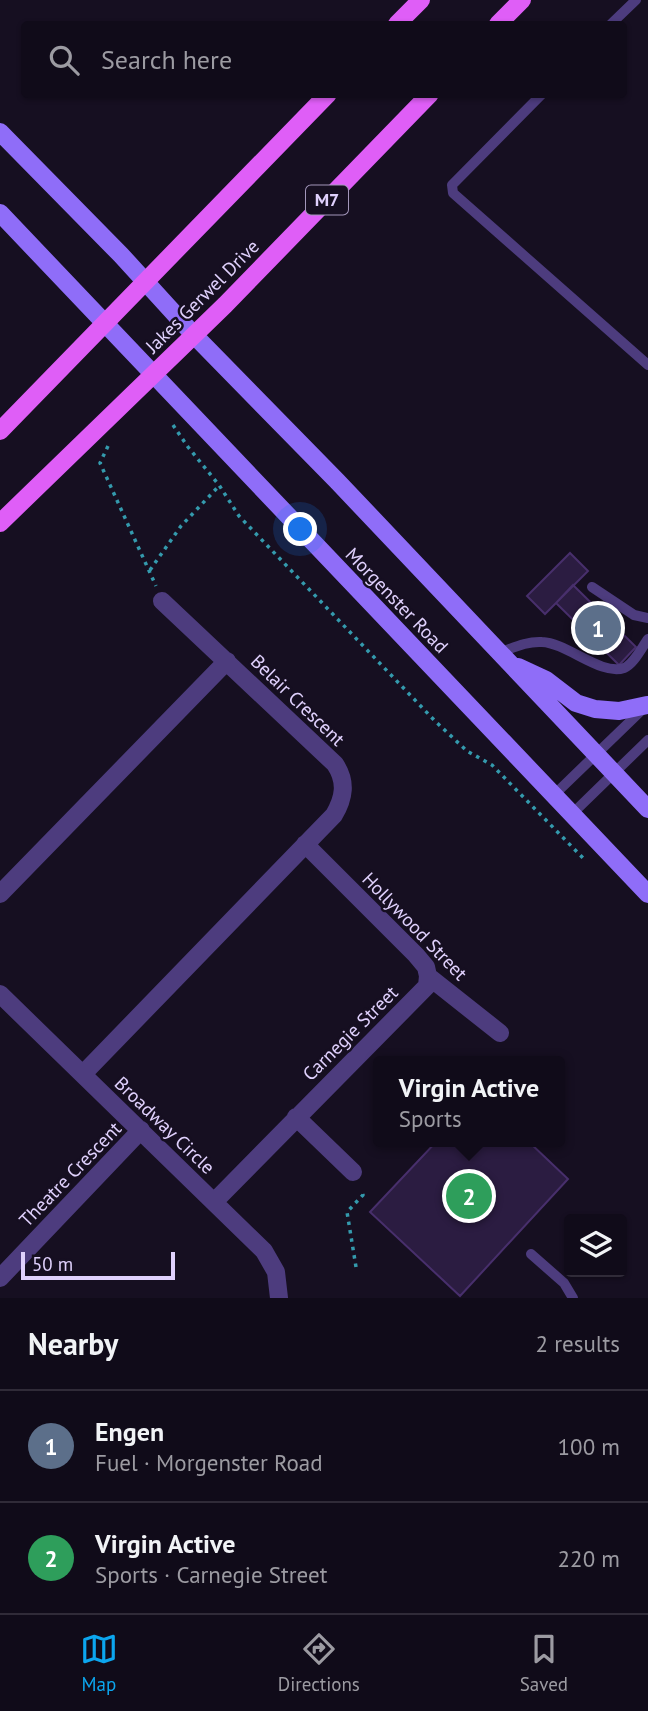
<!DOCTYPE html>
<meta charset="utf-8">
<style>
:root{--surface:#100b19;--page:#191422;--text:#f1f3f6;--muted:#9c9ba2;--line:#302b38;--accent:#0ca6ee}
body{margin:0;font-family:"PT Sans",sans-serif;background:var(--page);color:var(--text)}
.controls{position:absolute;right:21px;bottom:21px;display:grid;overflow:hidden;border-radius:7px;box-shadow:0 2px 5px #0004}
.controls button{width:63px;height:63px;display:grid;place-items:center;padding:0;border:0;border-bottom:2px solid var(--line);background:var(--surface);color:var(--text);font:35px sans-serif}
.scale{position:absolute;left:21px;bottom:18px;width:154px;box-sizing:border-box;padding-left:7px;border:4px solid #e0d1fd;border-top:0;font-size:19px;line-height:24px;white-space:nowrap;color:#e0d1fd;-webkit-text-stroke:5px #160f21;paint-order:stroke}
.you{position:absolute;left:301px;top:530px;width:24px;height:24px;margin:-18px;border:5px solid #fff;border-radius:50%;background:#1a73e8;box-shadow:0 0 0 10px #1a73e833}
.badge{display:grid;place-items:center;width:46px;height:46px;border-radius:50%;background:var(--accent);color:#fff;font-size:23px;font-weight:700}
.pin{position:absolute;translate:-50% -50%;border:4px solid #fff;box-shadow:0 2px 7px #0006}
.popup{position:absolute;left:373px;top:1056px;width:192px;height:91px;box-sizing:border-box;display:grid;place-content:center;border-radius:7px;background:var(--surface);filter:drop-shadow(0 2px 5px #0005);font-size:23px;white-space:nowrap;color:var(--muted)}
.popup b{font-size:26px;color:var(--text)}
.popup::after{content:'';position:absolute;left:50%;top:100%;margin-left:-14px;border:14px solid transparent;border-top-color:var(--surface)}
.list{margin:0;padding:0;list-style:none}
h2{display:flex;justify-content:space-between;align-items:center;height:91px;margin:0;padding:0 28px;font-size:30px}
h2 small{font-size:23px;font-weight:400;color:var(--muted)}
.list li{display:grid;grid-template-columns:46px 1fr auto;gap:21px;align-items:center;box-sizing:border-box;height:112px;padding:0 28px;border-top:2px solid var(--line)}
.list b{display:block;font-size:26px;white-space:nowrap}
.list p{margin:0;font-size:23px;white-space:nowrap;color:var(--muted)}
.list em{font-size:23px;font-style:normal;color:var(--muted)}
.icon{flex:none;width:38px;height:38px;fill:none;stroke:currentColor;stroke-width:2;stroke-linecap:round;stroke-linejoin:round}
.map{position:relative;flex:none;width:648px;height:1298px;overflow:hidden}
.search{position:absolute;background:var(--surface);box-shadow:0 2px 5px #0004;left:21px;right:21px;top:21px;height:77px;display:flex;align-items:center;gap:18px;box-sizing:border-box;padding:0 24px;border-radius:7px;color:var(--muted);font-size:26px}
.sheet{height:315px;background:var(--surface)}
nav{display:flex;justify-content:space-around;align-items:center;box-sizing:border-box;height:98px;border-top:2px solid var(--line);background:var(--surface);font-size:19px;color:var(--muted)}
nav a{display:grid;justify-items:center;gap:4px}
nav .on{color:var(--accent)}
.map>svg:first-child{display:block}
.building{fill:#2b1c41;stroke:#482f6c;stroke-width:2}
.lines{fill:none;stroke-linecap:round;stroke-linejoin:round}
.path{stroke:#349aad;stroke-width:3.5;stroke-dasharray:3.5 5;stroke-linecap:butt}
.lane{stroke:#4d3c7e;stroke-width:10}
.street{stroke:#4d3c7e;stroke-width:18}
.secondary{stroke:#8f6df8;stroke-width:18}
.primary{stroke:#df5ef7;stroke-width:18}
.labels{text-anchor:middle;stroke-width:5;stroke-linejoin:round;paint-order:stroke}
.shield{fill:#160f21;stroke:#a397bb;stroke-width:2}
.shield-label{font-size:18px;font-weight:bold;fill:#e0d1fd}
.street-label{font-size:19px;fill:#e0d1fd;stroke:#160f21}
</style>
<div class="map">
<svg width="648" height="1298" viewBox="0 0 648 1298">
<rect width="100%" height="100%" fill="#160f21"/>
<path class="building" d="M570 553 588 571 545 614 527 596Z
M573 585 636 647 619 665 556 603Z
M436 1142H529L568 1179 460 1296 370 1212Z"/>
<g class="lines">
<path class="path" d="M173 425 188 447 219 485 239 516 435 721 467 751 492 765 584 859
M108 446 100 463 156 586
M150 570 181 526 219 486
M356 1267 347 1212 363 1195 361 1190"/>
<path class="lane" d="M611 24 636 0
M542 94 452 185 453 193 648 365
M592 587 634 615 648 618
M499 653C513 648 527 641 542 642 567 643 601 676 624 668 634 664 642 647 648 639
M554 795 645 707
M572 814 648 740
M531 1254 564 1283 573 1298"/>
<path class="street" d="M305 844 416 955 426 967 428 976 500 1033
M0 894 227 661
M0 994 264 1251 276 1272 279 1298
M83 1074 334 815C344 798 347 782 335 764L162 601
M296 1117 353 1172
M214 1202 427 986 428 976
M0 1278 141 1130"/>
<path class="secondary" d="M0 132 121 255 193 334 337 481 648 809
M0 213 648 894
M518 667 546 680 576 703 595 709 619 711 647 705"/>
<path class="primary" d="M397 24 421 0
M498 24 522 0
M0 431 328 94
M0 523 225 305 430 94"/>
</g>
<g class="labels">
<rect class="shield" x="306" y="185.5" width="42" height="29" rx="5"/>
<g class="shield-label">
<text x="327" y="206">M7</text>
</g>
<g class="street-label">
<text transform="translate(202 296) rotate(-45)" y="7">Jakes Gerwel Drive</text>
<text transform="translate(397 600) rotate(46)" y="7">Morgenster Road</text>
<text transform="translate(298 700) rotate(44)" y="7">Belair Crescent</text>
<text transform="translate(415 926) rotate(46)" y="7">Hollywood Street</text>
<text transform="translate(350 1033) rotate(-45)" y="7">Carnegie Street</text>
<text transform="translate(165 1125) rotate(44)" y="7">Broadway Circle</text>
<text transform="translate(70 1174) rotate(-46)" y="7">Theatre Crescent</text>
</g>
</g>
</svg>
<div class="controls">
<button><svg class="icon" aria-label="layers" viewBox="0 0 24 24"><path d="M12 4l9 5-9 5-9-5zM3 14l9 5 9-5"/></svg></button>
</div>
<div class="scale">50 m</div>
<div class="you"></div>
<div class="pin badge" style="left:598px;top:628px;background:#5c6f8a">1</div>
<div class="pin badge" style="left:469px;top:1196px;background:#2e9e5b">2</div>
<div class="popup"><b>Virgin Active</b>Sports</div>
<div class="search"><svg class="icon" aria-label="search" viewBox="0 0 24 24"><circle cx="10" cy="10" r="6"/><path d="M15 15l6 6"/></svg>Search here</div>
</div>
<section class="sheet">
<h2>Nearby<small>2 results</small></h2>
<ul class="list">
<li><span class="badge" style="background:#5c6f8a">1</span><div><b>Engen</b><p>Fuel · Morgenster Road</p></div><em>100 m</em></li>
<li><span class="badge" style="background:#2e9e5b">2</span><div><b>Virgin Active</b><p>Sports · Carnegie Street</p></div><em>220 m</em></li>
</ul>
</section>
<nav>
<a class="on"><svg class="icon" aria-label="map" viewBox="0 0 24 24"><path d="M3 6l6-2 6 2 6-2v14l-6 2-6-2-6 2zM9 4v14M15 6v14"/></svg>Map</a>
<a><svg class="icon" aria-label="directions" viewBox="0 0 24 24"><path d="M12 3l9 9-9 9-9-9zM9 14v-3h6M13 9l2 2-2 2"/></svg>Directions</a>
<a><svg class="icon" aria-label="saved" viewBox="0 0 24 24"><path d="M7 4h10v16l-5-4-5 4z"/></svg>Saved</a>
</nav>
